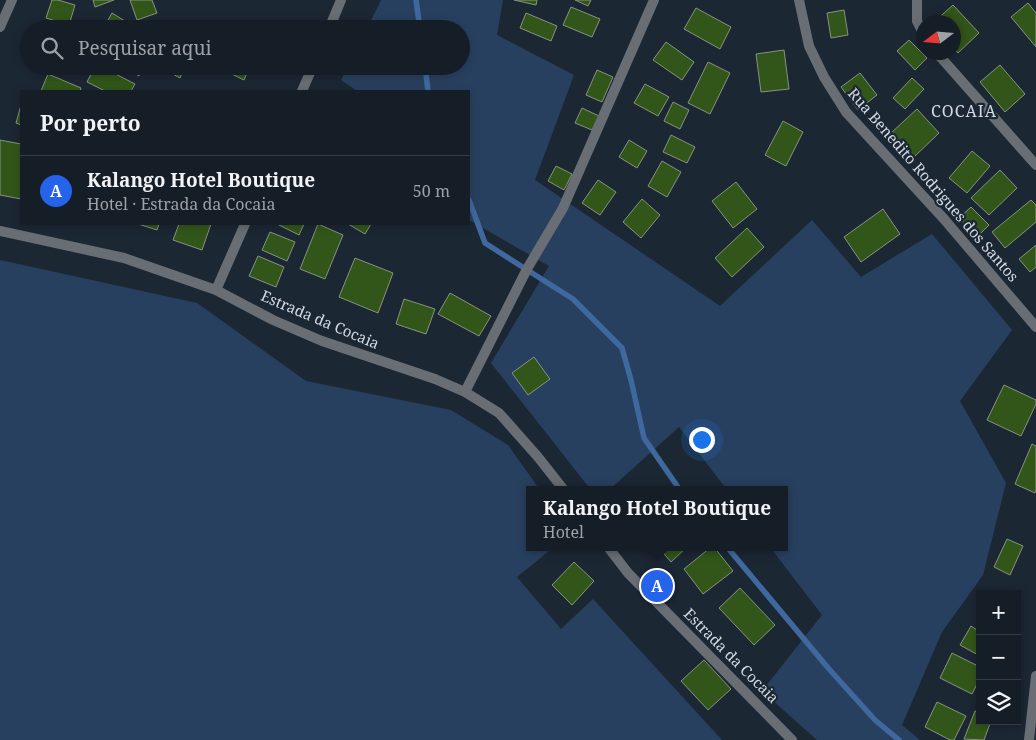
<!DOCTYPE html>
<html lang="pt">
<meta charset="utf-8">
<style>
:root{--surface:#151d27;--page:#1e262f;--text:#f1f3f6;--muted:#9da2a7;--line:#343b44;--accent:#2563eb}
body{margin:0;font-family:"Noto Serif",serif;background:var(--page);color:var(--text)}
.controls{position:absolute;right:15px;bottom:15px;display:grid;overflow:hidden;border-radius:0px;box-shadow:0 2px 8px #0003}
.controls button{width:45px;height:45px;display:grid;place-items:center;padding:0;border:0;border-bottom:1px solid var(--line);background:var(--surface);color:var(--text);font:25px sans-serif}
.compass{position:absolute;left:916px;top:15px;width:45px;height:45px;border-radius:50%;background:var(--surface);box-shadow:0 2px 8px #0003;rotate:254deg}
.you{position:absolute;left:701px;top:439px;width:18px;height:18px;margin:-12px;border:4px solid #fff;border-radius:50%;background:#1a73e8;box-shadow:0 0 0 8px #1a73e833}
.badge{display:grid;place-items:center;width:32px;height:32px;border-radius:50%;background:var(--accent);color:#fff;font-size:16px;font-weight:700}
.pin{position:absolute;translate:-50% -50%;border:2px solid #fff;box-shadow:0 1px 5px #0006}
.popup{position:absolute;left:526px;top:486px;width:262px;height:65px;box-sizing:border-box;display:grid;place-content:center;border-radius:0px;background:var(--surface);filter:drop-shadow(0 1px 4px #0005);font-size:16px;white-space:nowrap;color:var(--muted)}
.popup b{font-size:19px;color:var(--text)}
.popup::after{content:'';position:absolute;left:50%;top:100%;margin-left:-10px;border:10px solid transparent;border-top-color:var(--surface)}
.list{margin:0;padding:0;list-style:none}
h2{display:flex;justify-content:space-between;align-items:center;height:65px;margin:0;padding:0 20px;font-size:21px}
h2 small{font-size:16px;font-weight:400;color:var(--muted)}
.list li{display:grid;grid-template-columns:32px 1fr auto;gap:15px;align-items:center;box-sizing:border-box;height:70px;padding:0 20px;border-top:1px solid var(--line)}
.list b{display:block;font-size:19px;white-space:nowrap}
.list p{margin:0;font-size:16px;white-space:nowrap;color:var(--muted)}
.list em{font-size:16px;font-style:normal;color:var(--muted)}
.icon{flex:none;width:28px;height:28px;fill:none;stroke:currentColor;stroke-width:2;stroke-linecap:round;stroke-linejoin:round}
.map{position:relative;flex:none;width:1036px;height:740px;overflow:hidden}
.search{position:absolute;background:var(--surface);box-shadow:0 2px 8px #0003;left:20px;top:20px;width:450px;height:55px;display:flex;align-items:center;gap:12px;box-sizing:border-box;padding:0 18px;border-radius:28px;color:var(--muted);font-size:19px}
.panel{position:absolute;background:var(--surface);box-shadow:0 2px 8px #0003;left:20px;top:90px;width:450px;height:135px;border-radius:0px}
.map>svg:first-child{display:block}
.green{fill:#28405f}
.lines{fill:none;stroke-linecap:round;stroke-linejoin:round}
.stream{stroke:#3f699e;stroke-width:5.5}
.building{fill:#325619;stroke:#879381}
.street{stroke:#696e75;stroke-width:10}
.labels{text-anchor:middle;stroke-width:4.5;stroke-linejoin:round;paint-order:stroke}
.street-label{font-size:15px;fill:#d3dae3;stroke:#1c2734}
.neighbourhood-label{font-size:16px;letter-spacing:1px;fill:#d3dae3;stroke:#1c2734}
</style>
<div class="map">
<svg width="1036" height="740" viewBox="0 0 1036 740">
<rect width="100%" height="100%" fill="#1c2734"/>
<path class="green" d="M381 0H503L497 35 574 75 535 180 720 306 812 220 861 277 932 234 1012 330 960 401 1006 483 983 575 942 632 902 725 920 740H817L762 691 822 615 770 547H784V490H727L679 427 609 490H591L491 363 549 266 469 220V91H357L341 80 348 66H461V29H367Z
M0 260 197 303 306 381 451 410 508 445 540 490H530V547H554L517 577 561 629 593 599 722 740H0Z"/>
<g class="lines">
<path class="stream" d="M416 0 420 29
M425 66 428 91
M469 200 485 243 573 299 622 348 631 380 644 438 680 490
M727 547 829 669 875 720 899 740"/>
</g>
<path class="building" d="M52 0H58L75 5 69 25 46 18Z
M93 0H114L95 7Z
M130 0H152L157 13 137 20Z
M514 0H537L536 5Z
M575 0H591L588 6Z
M1028 3 1036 13V47L1011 17Z
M953 5 979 33 958 53 954 48V22H934Z
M571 7 600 19 592 37 563 25Z
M696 8 731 27 720 49 684 29Z
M844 10 848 35 831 38 827 13Z
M112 13 133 26 131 29H107L104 27Z
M526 13 557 26 551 41 520 28Z
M909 40 927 58 915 70 897 51Z
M666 42 694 62 682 80 653 60Z
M784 50 789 89 761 92 756 54Z
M708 62 730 73 710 114 688 103Z
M1000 65 1025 94 1005 112 980 82Z
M95 66H100L135 84 131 91H105L87 82Z
M122 66H144L139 76Z
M170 66H185L180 78 167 71Z
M215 66H250L244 80Z
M597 70 613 77 602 102 586 95Z
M860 73 877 95 858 110 841 87Z
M48 74 81 88 80 91H41Z
M912 78 924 89 905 109 893 98Z
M645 84 669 97 658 116 634 103Z
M673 102 689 110 680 129 664 121Z
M21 105V125L16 123Z
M582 108 599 116 592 130 575 123Z
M917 109 939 133 914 157 891 133Z
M783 121 803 132 786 166 765 155Z
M671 135 695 147 687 163 663 152Z
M0 140 21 144V199L0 195Z
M629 140 647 151 637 168 619 157Z
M972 151 990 166 967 193 949 178Z
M662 161 681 172 667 197 648 186Z
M556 166 572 174 564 190 548 181Z
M1000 170 1017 188 989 215 971 198Z
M598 180 616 192 600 215 582 203Z
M736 182 757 209 733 228 712 201Z
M642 199 660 215 641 238 623 222Z
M1031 200 1036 205V222L1005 248 992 232Z
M971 207 989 225 977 237 959 218Z
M883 209 900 234 861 262 844 237Z
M138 224H159L157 230Z
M179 224H211L202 250 173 240Z
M277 224H304L299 235Z
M318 224 343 235 325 279 300 269Z
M348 224H371L365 234Z
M747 228 764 247 732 277 715 258Z
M270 232 295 242 287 261 262 250Z
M1036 245V267L1030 272 1019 259Z
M258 256 284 267 276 287 249 276Z
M355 258 393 273 378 313 339 297Z
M450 293 491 316 479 336 438 314Z
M404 299 435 309 426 334 396 324Z
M534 357 550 379 528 395 512 373Z
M1004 385 1036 400V404L1021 436 987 420Z
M1032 444 1036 446V489L1035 493 1015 484Z
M1007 539 1023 546 1010 575 994 567Z
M658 547H687L671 562Z
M711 547H714L733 571 703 594 684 569Z
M574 562 594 581 572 605 552 585Z
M740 588 775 625 754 645 719 608Z
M971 626 980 632V656L960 645Z
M952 653 980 667V678L972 694 940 678Z
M704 660 731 689 708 710 681 681Z
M937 702 966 716 954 740H950L925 727Z
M975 711 980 713V721H991L984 740 964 739Z"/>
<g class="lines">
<path class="street" d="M799 0 809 46 824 77 846 112 944 219 1036 327
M917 0V21L924 35
M0 27 12 0
M329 29 341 0
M936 52 1036 165
M302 91 313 66
M0 231 124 258 216 290 273 320 322 341 435 379 465 392 499 413 538 457 564 490
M216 290 245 224
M465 392 527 269 563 208 654 0
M608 547 628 573 792 740
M1029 740 1036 676"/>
</g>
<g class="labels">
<g class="street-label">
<text transform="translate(933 185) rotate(49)" y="5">Rua Benedito Rodrigues dos Santos</text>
<text transform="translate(320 320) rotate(23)" y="5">Estrada da Cocaia</text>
<text transform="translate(731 656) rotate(45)" y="5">Estrada da Cocaia</text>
</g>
<g class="neighbourhood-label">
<text x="964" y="117">COCAIA</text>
</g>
</g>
</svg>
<div class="controls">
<button>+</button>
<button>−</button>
<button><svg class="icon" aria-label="layers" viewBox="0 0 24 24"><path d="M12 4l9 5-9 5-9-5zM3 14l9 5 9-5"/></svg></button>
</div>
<svg class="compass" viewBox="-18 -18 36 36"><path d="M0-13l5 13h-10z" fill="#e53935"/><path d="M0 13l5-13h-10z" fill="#9da2a7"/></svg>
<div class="you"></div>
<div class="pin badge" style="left:657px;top:586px">A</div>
<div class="popup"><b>Kalango Hotel Boutique</b>Hotel</div>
<div class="search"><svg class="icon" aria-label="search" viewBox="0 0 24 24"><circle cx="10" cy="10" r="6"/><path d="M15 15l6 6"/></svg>Pesquisar aqui</div>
<section class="panel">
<h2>Por perto<small></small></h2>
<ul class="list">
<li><span class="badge">A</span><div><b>Kalango Hotel Boutique</b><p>Hotel · Estrada da Cocaia</p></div><em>50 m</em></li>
</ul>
</section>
</div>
